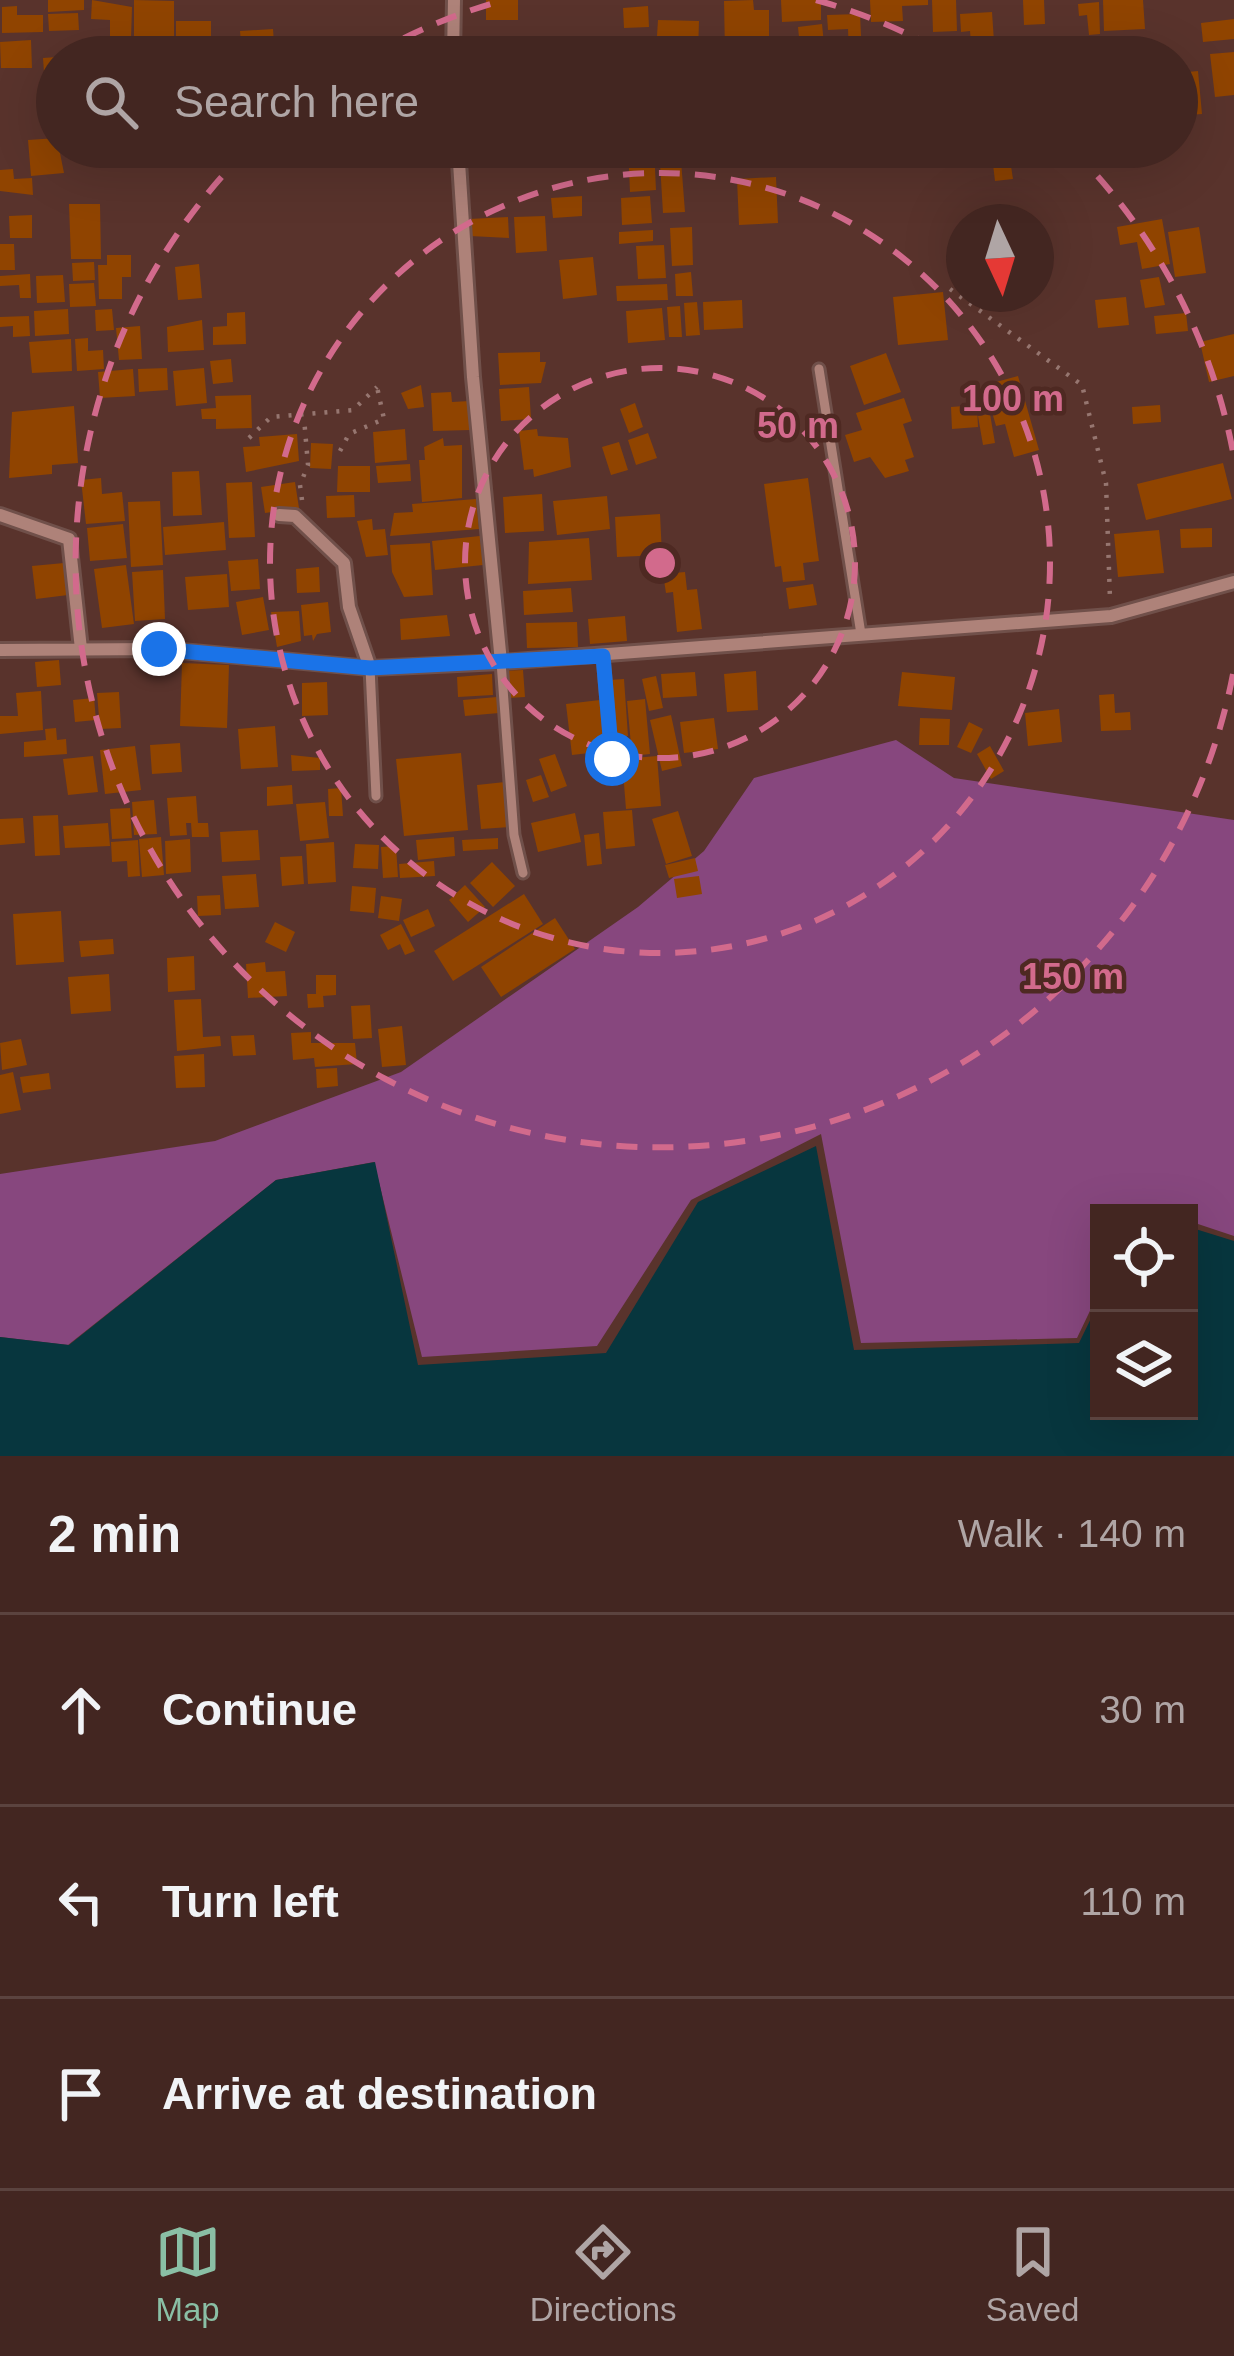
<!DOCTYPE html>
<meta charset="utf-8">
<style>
:root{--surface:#432621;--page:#4d322e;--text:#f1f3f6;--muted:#afa5a5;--line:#5b433f;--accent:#8abfa5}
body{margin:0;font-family:Helvetica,sans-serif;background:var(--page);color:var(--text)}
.controls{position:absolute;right:36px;bottom:36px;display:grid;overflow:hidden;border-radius:0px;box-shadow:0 12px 48px #0002}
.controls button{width:108px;height:108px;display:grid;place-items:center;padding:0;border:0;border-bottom:3px solid var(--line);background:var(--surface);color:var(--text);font:60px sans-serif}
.compass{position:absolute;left:946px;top:204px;width:108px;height:108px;border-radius:50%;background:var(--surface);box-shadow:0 12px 48px #0002;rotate:176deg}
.stop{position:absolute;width:36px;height:36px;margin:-27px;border:9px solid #1a73e8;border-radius:50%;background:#fff}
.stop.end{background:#1a73e8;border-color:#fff;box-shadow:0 3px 12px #0008}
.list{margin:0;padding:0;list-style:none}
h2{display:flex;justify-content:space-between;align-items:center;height:156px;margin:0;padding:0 48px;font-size:51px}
h2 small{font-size:39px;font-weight:400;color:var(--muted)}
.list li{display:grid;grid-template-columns:78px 1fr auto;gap:36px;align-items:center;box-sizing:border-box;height:192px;padding:0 48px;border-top:3px solid var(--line)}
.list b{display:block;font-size:45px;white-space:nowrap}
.list em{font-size:39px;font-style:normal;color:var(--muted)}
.icon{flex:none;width:66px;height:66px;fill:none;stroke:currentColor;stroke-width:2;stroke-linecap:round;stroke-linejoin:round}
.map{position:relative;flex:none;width:1234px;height:1456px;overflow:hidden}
.search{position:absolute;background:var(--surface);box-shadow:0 12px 48px #0002;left:36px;right:36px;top:36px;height:132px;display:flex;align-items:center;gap:30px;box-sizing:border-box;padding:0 42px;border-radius:66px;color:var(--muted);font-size:45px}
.sheet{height:732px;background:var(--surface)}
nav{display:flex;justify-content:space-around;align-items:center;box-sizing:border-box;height:168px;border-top:3px solid var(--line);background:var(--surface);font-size:33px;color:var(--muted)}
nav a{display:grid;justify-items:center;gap:6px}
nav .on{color:var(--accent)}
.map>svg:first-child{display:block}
.green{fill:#87477e}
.water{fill:#07363e}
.building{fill:#904400}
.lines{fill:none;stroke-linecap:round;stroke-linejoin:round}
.lane-casing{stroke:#70504a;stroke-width:15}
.street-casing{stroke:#70504a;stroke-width:18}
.path{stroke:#967670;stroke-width:4.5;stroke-dasharray:3 9;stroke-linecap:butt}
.lane{stroke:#ae8279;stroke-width:9}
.street{stroke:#ae8279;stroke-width:12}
.route{stroke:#1a73e8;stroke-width:15}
.ring{fill:none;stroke:#d26a8c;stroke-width:6;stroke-dasharray:21 15}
.centre{fill:#d26a8c;stroke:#4e2922;stroke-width:6}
.ring-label{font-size:36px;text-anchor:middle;font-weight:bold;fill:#d26a8c;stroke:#4e2922;stroke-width:9;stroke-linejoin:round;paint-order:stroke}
</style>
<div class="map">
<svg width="1234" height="1456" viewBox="0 0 1234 1456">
<rect width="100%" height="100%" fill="#59332c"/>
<path class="green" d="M896 740 954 778 1234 820V1236L1189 1221V1213L1141 1206 1137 1213H1099V1292L1077 1338 861 1343 821 1134 691 1200 597 1346 422 1357 374 1162 276 1180 68 1345 0 1337V1174L215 1141 401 1072 638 907 704 851 754 778Z"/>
<path class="water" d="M816 1146 854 1350 1079 1343 1099 1302V1411H1189V1227L1234 1241V1456H0V1337L69 1345 276 1180 375 1162 418 1365 606 1353 698 1202Z"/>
<path class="building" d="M48 0H84V10L48 12Z
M92 0 132 7 131 39 110 38V20L91 19Z
M134 0 174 1V46L134 45Z
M486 0H518V20H486Z
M753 0 754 10H769V52L736 57V52H725L724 1Z
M781 0H821V20L782 22Z
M870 0H928V5L902 6 903 21 871 22Z
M932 0H956L957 31 933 32Z
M1023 0H1044L1045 24 1024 25Z
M1103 0H1143L1145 29 1104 31Z
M1099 2 1100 34 1089 35 1087 15 1079 16 1078 4Z
M17 6V15H43V32L2 33V7Z
M648 6 649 27 624 28 623 8Z
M992 12 995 56 972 57 970 31 961 32 960 14Z
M78 13 79 30 49 31 48 14Z
M860 14 862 57H849L848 29 828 30 827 15Z
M1234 19V39L1203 42 1201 23Z
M658 20 699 21 698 53 664 57 656 52Z
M176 21H211V39H226V57H176Z
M822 24 825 54 801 57 798 27Z
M273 29 275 57H242L240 31Z
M31 40 32 68H1L0 42Z
M648 40 649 57H625V41Z
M956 41 958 57H920L919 45Z
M1234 52V95L1215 97 1210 54Z
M57 57V87H45L43 58Z
M1198 71 1202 114 1177 116V73Z
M57 138 64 173 31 176 28 140Z
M628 147H654L656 190 630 192Z
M659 147H680L685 212 663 213Z
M1009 153 1013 179 995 181 992 156Z
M13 169 14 179 32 178 33 195 0 191V170Z
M776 177 778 223 739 225 737 179Z
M582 196V216L553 218 551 198Z
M650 196 652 223 622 225 621 198Z
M69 204H100L101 259H71Z
M32 215V238H10L9 216Z
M545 216 547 251 516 253 514 217Z
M508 217 509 238 470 236 469 219Z
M1162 219 1170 264 1142 269 1137 242 1120 245 1117 227Z
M692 227 693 265 672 266 670 228Z
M1199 227 1206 273 1175 277 1168 232Z
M653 230V241L619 244V232Z
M0 244H14L15 270H0Z
M664 245 666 278 638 279 636 246Z
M107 255H131V277H122V299H99L98 265H107Z
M593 257 597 295 563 299 559 260Z
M94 262 95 280 73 281 72 263Z
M199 264 202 298 178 300 175 267Z
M691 272 693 296H676L675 274Z
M30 274 31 298H20L19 285 0 286V276Z
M63 275 65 302 37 303 36 276Z
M1159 277 1165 305 1145 308 1140 280Z
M94 283 96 306 70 307 69 284Z
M667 284 668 300 617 301 616 286Z
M943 292 948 340 898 345 893 297Z
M1126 297 1129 325 1098 328 1095 300Z
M742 300 743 328 704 330 703 302Z
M697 302 700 335 686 336 684 303Z
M680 306 682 337H669L667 307Z
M662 308 665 340 628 343 626 311Z
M68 309 69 334 35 336 34 311Z
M112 309 114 330 96 331 95 310Z
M245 312 246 344 213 345V327L227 326V313Z
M1186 313 1188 331 1156 334 1154 316Z
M29 316 30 336 13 337V326L0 327V317Z
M202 320 204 350 168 352 167 327Z
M140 326 142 359 119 360 116 328Z
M1234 334V376L1209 382 1200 342Z
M88 338V351L103 350 104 369 77 371 75 339Z
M71 339 72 371 32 373 29 342Z
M540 352V362H546L541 383 500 385 498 353Z
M886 353 901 392 864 405 850 366Z
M231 359 233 382 213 384 210 361Z
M167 368 168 390 139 392 138 369Z
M204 368 207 403 176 406 173 371Z
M133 369 135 396 100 398 98 372Z
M1018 376 1039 450 1014 457 1005 424 996 426 988 398 1000 395 996 382Z
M421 385 424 407 408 409 401 393Z
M529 387 531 419 501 421 499 389Z
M451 392 452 402 470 401V430L433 431 431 393Z
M251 395 252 428 216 429V419H202L201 409 216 408 215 396Z
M904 398 912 421 903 424 914 457 905 460 909 471 885 478 870 457 854 462 845 435 862 430 856 413Z
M635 403 643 427 629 433 620 409Z
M977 405 978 427 952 429 951 407Z
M1160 405 1161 422 1133 424 1132 407Z
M74 406 78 463 52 465V474L9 478 12 412Z
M990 414 995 443 983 445 978 416Z
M405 429 407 460 375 463 373 432Z
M537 429 538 436 568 438 571 467 534 477 533 469 524 470 519 431Z
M648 433 657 458 636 465 628 440Z
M297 434 299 461 246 472 243 447 260 446 259 437Z
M443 438 444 446 462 445V498L422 502 419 460H425L424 447Z
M619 442 628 470 611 475 602 447Z
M311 443 333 444 331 469 310 468Z
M1223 463 1232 499 1146 520 1137 484Z
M410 464 411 481 378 483 376 466Z
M338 466H370V492H337Z
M199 471 202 515 173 516 172 472Z
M101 478 102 494 122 492 125 521 86 524 81 480Z
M808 478 819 561 803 563 805 580 783 582 781 566 775 567 764 484Z
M252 482 255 537 229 538 226 483Z
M295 482 299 508 265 513 261 487Z
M542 494 544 531 505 533 503 497Z
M354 495 355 517 327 518 326 496Z
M607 496 610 529 557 535 553 501Z
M476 499 479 529 390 536 394 513 413 512 412 504Z
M160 501 163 565 131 567 128 502Z
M660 514 662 555 617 557 615 517Z
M372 519 373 530 385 529 388 555 366 557 357 521Z
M224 522 226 550 165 555 163 527Z
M123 524 127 558 90 561 87 528Z
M1212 528V547L1181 548 1180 529Z
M1159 530 1164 573 1118 577 1114 534Z
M480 536 483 565 435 570 432 541Z
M589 538 592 580 528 584 529 542Z
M430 543 433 595 404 597 392 572 390 545Z
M258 559 260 589 231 591 228 561Z
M64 563 68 595 36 599 32 566Z
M126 565 134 624 102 628 94 569Z
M319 567 320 592 297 593 296 569Z
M163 570 165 619 135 621 132 572Z
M685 572 687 590 697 589 702 629 677 632 673 592 666 593 663 574Z
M227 574 229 607 188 610 185 577Z
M813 584 817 605 789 609 786 588Z
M571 588 573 612 524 615 523 591Z
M263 597 269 630 242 635 236 602Z
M328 602 331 632 317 634 313 641 312 635 304 636 301 605Z
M299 611 301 641 277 647 271 612Z
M447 615 450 636 401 640 400 619Z
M625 616 627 641 590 644 588 619Z
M577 622 578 647 527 648 526 623Z
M59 660 61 685 37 687 35 662Z
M182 663 229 665 227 728 180 726Z
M523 670 525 697 507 698 505 671Z
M756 671 758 710 727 712 724 674Z
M695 672 697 696 663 698 661 674Z
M902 672 955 677 952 710 898 706Z
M492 674 493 695 458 697 457 677Z
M656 676 663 708 649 711 642 679Z
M624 679 628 736 613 737 609 680Z
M327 682 328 715 302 716V683Z
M41 691 43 730 0 734V716H18L16 693Z
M119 692 121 728 100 729 97 693Z
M1114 694 1115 713 1130 712 1131 730 1101 731 1099 695Z
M497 697 499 713 465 716 463 700Z
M94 698 96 720 75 722 73 700Z
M645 699 650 754 632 756 627 701Z
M600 700 606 751 572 755 566 704Z
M1059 709 1062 742 1028 746 1025 713Z
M671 715 682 766 662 771 650 720Z
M714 718 718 749 684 753 680 722Z
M920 718 950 719 949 745H919Z
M969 722 983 729 971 753 957 747Z
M275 726 278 767 241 769 238 729Z
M56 728 57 740 66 739 67 754 24 757V742L46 740 45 729Z
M180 743 182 772 152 774 150 745Z
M135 746 141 790 105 794 100 750Z
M990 746 1004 771 991 779 977 754Z
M461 753 468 830 404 836 396 759Z
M555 754 567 786 551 792 539 759Z
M291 755 320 758V770L292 771Z
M93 756 98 792 68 795 63 759Z
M657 756 661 806 626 809 622 759Z
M541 775 549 797 533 802 526 780Z
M505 782 510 827 481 829 477 785Z
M292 785 293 804 267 806V787Z
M341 788 343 816H329L328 789Z
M196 796 198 823H208L209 837H192L191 823H186L187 835 170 836 167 798Z
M154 800 157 834 134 835 132 802Z
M325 802 329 838 300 841 296 804Z
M130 808 132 838 112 839 110 809Z
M632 810 635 846 606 849 603 812Z
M678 811 692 856 666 864 652 819Z
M575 813 581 842 538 852 531 823Z
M58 815 60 855 35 856 33 816Z
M23 818 25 843 0 845V819Z
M108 823 110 846 65 848 63 826Z
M258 830 260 860 222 862 220 832Z
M599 833 602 864 587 866 584 835Z
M161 837 164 875 142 877 139 839Z
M454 837 455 856 418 860 416 840Z
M498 838V849L463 851 462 840Z
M190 839 191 872 166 874 165 841Z
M138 840 140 876 128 877 127 861 112 862 111 842Z
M334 842 336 882 308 884 306 844Z
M355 844 379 845 378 869 353 868Z
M396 846 398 877 383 878 381 847Z
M302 856 304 884 282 886 280 857Z
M695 858 698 871 669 878 665 865Z
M434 861 435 876 400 878 399 864Z
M492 862 515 886 493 907 470 883Z
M256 874 259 907 225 909 222 876Z
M699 876 702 894 677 898 674 879Z
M465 885 485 907 468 922 449 900Z
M352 886 376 888 374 913 350 911Z
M524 894 543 924 453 981 434 951Z
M220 895 221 915 198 916 197 896Z
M381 896 402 899 399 921 378 918Z
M428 909 435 926 411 937 403 920Z
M61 911 64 962 16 965 13 914Z
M555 918 575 949 501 997 481 967Z
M275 922 295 932 286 952 265 942Z
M401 924 415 951 405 955 400 944 388 950 380 935Z
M113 939 114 954 81 957 79 941Z
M194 956 195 990 168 992 167 958Z
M265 962 266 972 285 971 287 996 248 998 246 964Z
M109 974 111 1011 71 1014 68 977Z
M316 975H336V995L323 996 324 1007 308 1008 307 994H316Z
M201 999 203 1037 220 1036 221 1046 177 1051 174 1000Z
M370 1005 372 1038 353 1039 351 1006Z
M402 1026 406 1065 382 1067 378 1029Z
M311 1032V1043H355L357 1064 315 1067 314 1058 293 1060 291 1033Z
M254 1035 256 1055 233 1056 231 1036Z
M21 1039 27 1065 2 1070 0 1043Z
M204 1054 205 1087 176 1088 174 1056Z
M337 1068 338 1086 317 1088 316 1069Z
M13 1072 21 1110 0 1114V1075Z
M49 1073 51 1089 23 1093 20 1077Z"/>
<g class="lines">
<defs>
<path id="lane" d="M819 369 861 634
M603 656 612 759
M501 662 514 835 523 873
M370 668 376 796"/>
<path id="street" d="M453 57 454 0
M458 147 473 377 501 662
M0 515 69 539 81 649
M279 515 295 516 344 563 349 607 370 668
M0 650 159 649 370 668 501 662 1111 616 1234 582"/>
</defs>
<use href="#lane" class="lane-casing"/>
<use href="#street" class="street-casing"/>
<path class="path" d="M950 289 1082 385 1106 483 1110 599
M249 438 271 417 353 410 377 387
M340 451 349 434 384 419 377 387
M302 500 300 485 308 465 304 418"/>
<use href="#lane" class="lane"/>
<use href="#street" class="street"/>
</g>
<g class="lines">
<path class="route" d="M159 649 370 668 603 656 612 759"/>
</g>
<g class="ring">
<circle cx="660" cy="563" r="195"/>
<circle cx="660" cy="563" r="390"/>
<path d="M1233 674A584 584 0 1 1 247 150M372 55A584 584 0 0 1 504 0M816 0A584 584 0 0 1 948 55M1073 150A584 584 0 0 1 1233 452"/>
</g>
<circle cx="660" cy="563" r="18" class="centre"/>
<g class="ring-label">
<text x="1013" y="411">100 m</text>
<text x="798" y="438">50 m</text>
<text x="1073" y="989">150 m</text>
</g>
</svg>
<div class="controls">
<button><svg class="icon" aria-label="locate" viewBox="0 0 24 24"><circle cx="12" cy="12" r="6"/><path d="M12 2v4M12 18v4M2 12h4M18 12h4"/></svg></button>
<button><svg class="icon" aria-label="layers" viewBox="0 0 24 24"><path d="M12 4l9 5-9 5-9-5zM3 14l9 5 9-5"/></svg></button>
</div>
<svg class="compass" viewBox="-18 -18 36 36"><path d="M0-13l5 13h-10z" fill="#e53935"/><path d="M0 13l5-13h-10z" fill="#afa5a5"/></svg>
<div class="stop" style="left:612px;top:759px"></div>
<div class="stop end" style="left:159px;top:649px"></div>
<div class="search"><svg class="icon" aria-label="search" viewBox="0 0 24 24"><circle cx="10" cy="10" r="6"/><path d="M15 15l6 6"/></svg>Search here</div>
</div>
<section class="sheet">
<h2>2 min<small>Walk · 140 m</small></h2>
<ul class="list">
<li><svg class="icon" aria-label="ahead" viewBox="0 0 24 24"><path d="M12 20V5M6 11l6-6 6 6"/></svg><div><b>Continue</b></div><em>30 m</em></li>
<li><svg class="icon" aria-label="left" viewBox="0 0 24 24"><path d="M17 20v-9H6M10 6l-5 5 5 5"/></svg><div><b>Turn left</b></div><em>110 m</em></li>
<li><svg class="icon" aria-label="arrive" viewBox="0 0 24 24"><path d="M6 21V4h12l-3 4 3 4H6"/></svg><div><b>Arrive at destination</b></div></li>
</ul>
</section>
<nav>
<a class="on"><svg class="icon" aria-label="map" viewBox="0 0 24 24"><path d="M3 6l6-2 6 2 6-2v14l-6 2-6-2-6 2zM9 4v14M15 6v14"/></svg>Map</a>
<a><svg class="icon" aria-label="directions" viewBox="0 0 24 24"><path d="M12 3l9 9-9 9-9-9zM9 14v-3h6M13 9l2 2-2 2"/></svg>Directions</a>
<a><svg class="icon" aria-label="saved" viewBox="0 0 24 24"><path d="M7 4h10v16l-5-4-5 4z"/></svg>Saved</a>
</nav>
